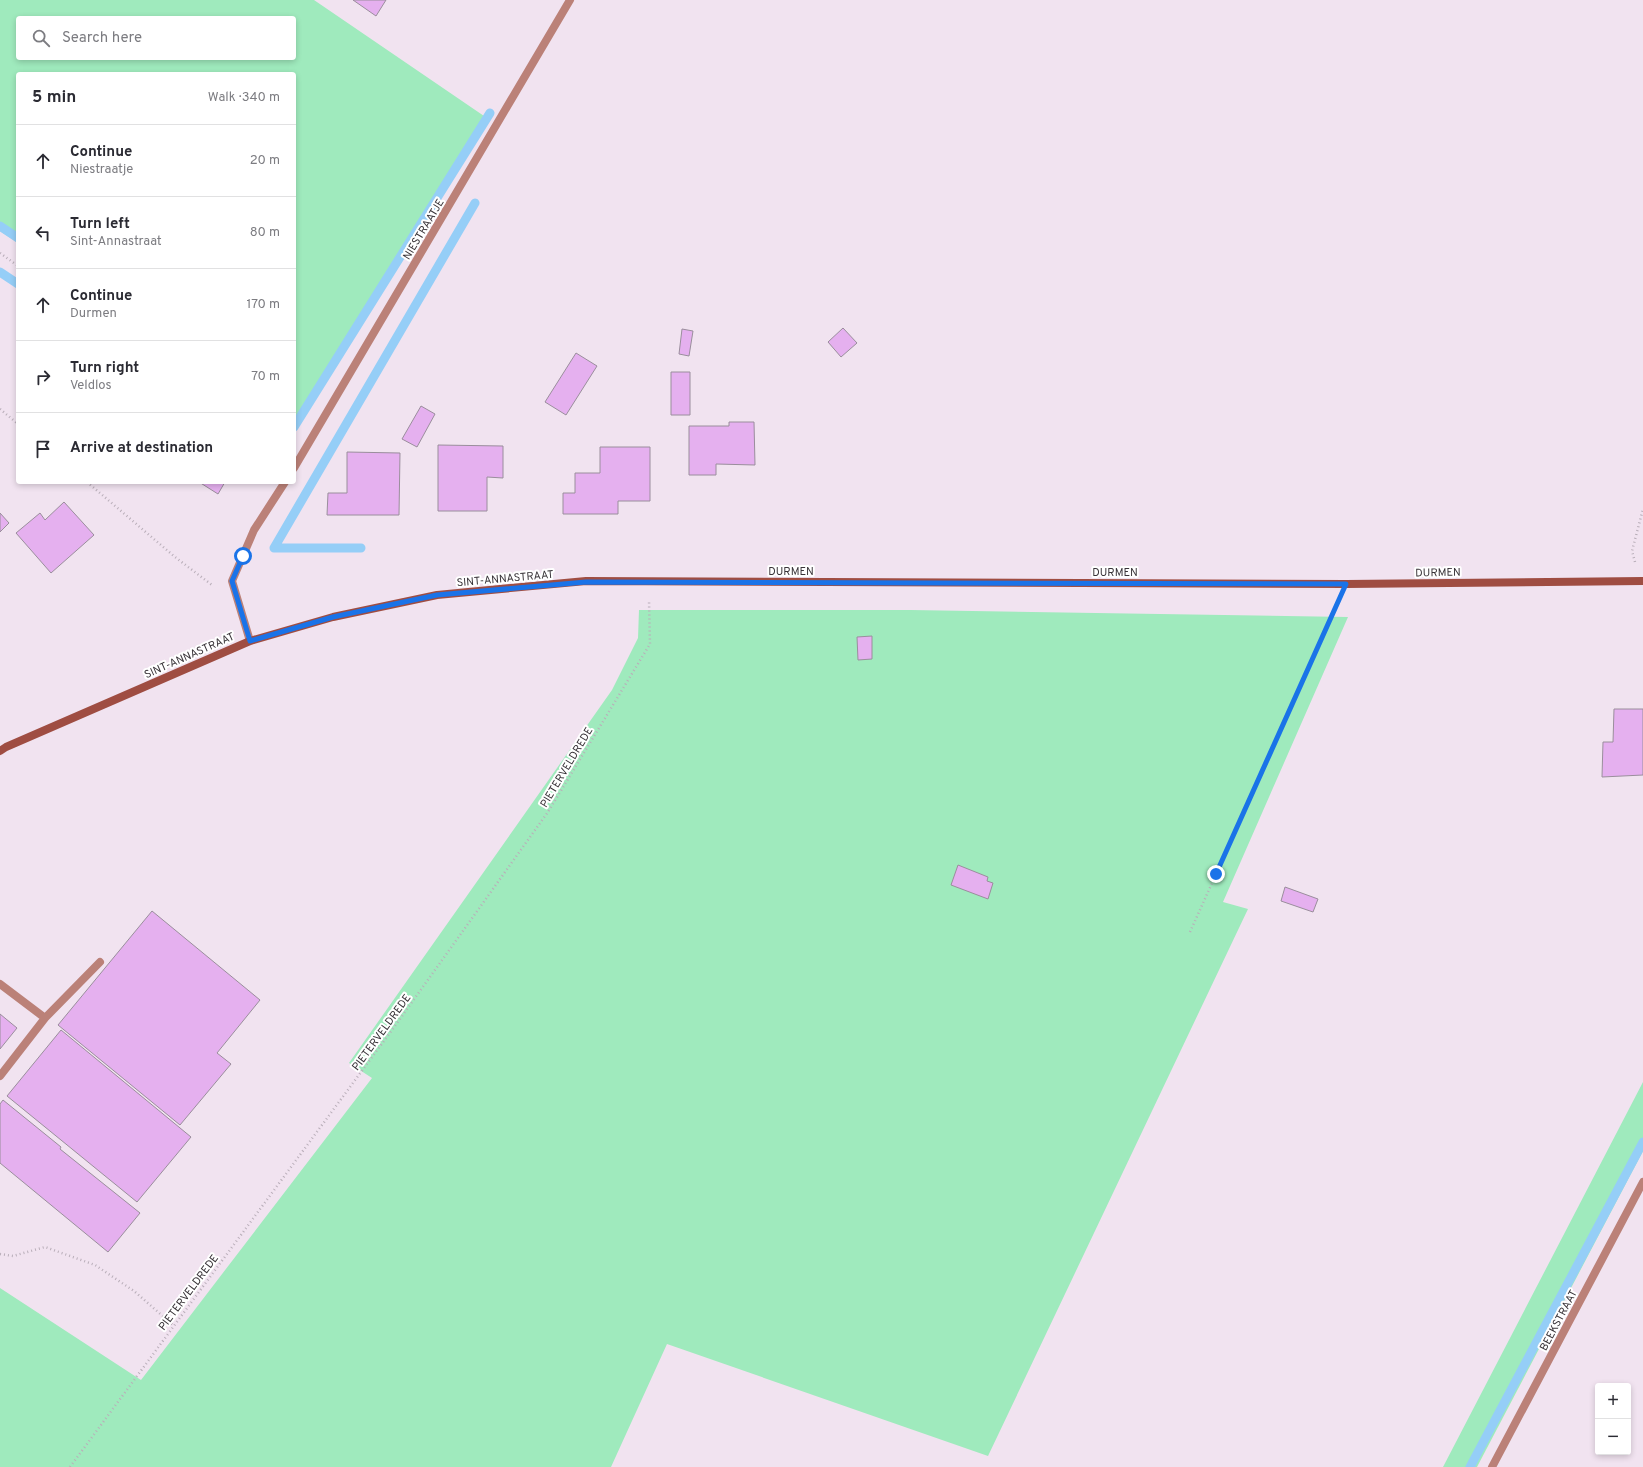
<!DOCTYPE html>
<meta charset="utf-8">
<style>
:root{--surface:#fff;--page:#f2f2f3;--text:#2b2b33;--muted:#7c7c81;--line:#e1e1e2}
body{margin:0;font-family:Overpass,sans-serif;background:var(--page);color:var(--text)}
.controls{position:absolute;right:12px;bottom:12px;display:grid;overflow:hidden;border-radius:4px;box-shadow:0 2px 6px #0003}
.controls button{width:36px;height:36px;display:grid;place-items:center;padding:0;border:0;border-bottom:1px solid var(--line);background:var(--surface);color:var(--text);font:20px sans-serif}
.stop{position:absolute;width:12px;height:12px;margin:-9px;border:3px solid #1a73e8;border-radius:50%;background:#fff}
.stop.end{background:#1a73e8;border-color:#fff;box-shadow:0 1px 4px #0008}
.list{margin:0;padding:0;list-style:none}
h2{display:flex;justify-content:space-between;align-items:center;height:52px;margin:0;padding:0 16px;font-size:17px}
h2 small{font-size:13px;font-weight:400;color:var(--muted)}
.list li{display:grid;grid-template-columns:26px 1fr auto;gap:12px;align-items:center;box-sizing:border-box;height:72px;padding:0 16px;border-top:1px solid var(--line)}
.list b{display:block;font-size:15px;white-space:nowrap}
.list p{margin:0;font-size:13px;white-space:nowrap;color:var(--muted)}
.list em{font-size:13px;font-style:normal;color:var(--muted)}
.icon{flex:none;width:22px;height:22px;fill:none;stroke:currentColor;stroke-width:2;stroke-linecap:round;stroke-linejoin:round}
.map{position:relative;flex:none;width:1643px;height:1467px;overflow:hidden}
.search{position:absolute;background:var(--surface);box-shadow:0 2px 6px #0003;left:16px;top:16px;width:280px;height:44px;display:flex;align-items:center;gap:10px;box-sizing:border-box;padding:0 14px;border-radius:4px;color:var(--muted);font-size:15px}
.panel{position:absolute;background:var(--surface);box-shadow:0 2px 6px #0003;left:16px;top:72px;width:280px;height:412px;border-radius:4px}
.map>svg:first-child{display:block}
.green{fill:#9feabd;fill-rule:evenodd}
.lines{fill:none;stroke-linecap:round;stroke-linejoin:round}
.stream{stroke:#95cef7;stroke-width:9}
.building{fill:#e5b0ef;stroke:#9a8e9c}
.path{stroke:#b9aeb9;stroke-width:2.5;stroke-dasharray:1 3;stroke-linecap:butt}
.lane{stroke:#bb8178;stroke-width:8}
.street{stroke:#bb8178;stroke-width:8}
.secondary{stroke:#9f4d42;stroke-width:8}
.route{stroke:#1a73e8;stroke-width:5}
.labels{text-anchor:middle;stroke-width:4;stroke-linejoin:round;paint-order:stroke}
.street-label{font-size:11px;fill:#383338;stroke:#fff}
</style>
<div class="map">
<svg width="1643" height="1467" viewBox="0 0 1643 1467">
<rect width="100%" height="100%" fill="#f1e3f0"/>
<path class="green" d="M0 0H314L484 116 297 424 294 423V74H18V243L0 231ZM18 18H294V58H18Z
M639 610H911L1348 617 1223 902 1248 909 988 1456 667 1344 611 1467H0V1288L141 1380 372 1078 349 1063 612 690 638 638Z
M1643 1082V1151L1477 1467H1443Z"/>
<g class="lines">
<path class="stream" d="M0 226 18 238
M0 272 18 284
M294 427 490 113
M361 548H274L475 203
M1470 1467 1643 1142"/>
</g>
<path class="building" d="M353 0H386L376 16Z
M843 328 857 343 841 357 828 342Z
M682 329 693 331 689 356 679 354Z
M576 353 597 366 566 415 545 402Z
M671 372H690V415H671Z
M421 406 435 414 417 447 402 439Z
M729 422H754L755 465 716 464V475H689V426H729Z
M438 445 503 446V478L487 477V511H438Z
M600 447H650V501H618V514H563V493H575V473H600Z
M347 452 400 453 399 515H327L328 493H347Z
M199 482H225L218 494Z
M64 502 94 535 51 573 16 533 40 513 45 520Z
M0 513 9 523 0 532Z
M872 636V659L858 660 857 637Z
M1614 709H1643V775L1602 777 1603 742H1613Z
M958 865 988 877 987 881 993 883 988 899 951 885Z
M1285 887 1318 899 1313 912 1281 901Z
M152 911 260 1000 217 1053 231 1064 180 1125 58 1025Z
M0 1014 17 1028 0 1049Z
M61 1030 191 1137 137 1202 7 1096Z
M3 1100 61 1147 60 1149 140 1213 108 1252 0 1163V1104Z"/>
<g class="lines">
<path class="path" d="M0 253 18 266
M0 409 18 424
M87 482 175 557 212 585
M1635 562 1632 551 1643 509
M1190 932 1338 603
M0 1254 13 1256 45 1247 95 1265 134 1291 173 1325
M70 1467 392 1030 548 812 650 644 649 600"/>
<path class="lane" d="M0 984 45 1018 100 962
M0 1076 45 1018"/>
<path class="street" d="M294 468 570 0
M250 641 232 581 254 530 285 482
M1492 1467 1643 1182"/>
<path class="secondary" d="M0 751 6 747 250 641 333 617 437 595 586 581 1346 584 1643 581"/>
</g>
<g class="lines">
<path class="route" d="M243 556 232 581 250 641 333 617 437 595 586 582 1346 584 1216 874"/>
</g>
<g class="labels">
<g class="street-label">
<text transform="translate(423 229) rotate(-59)" y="4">NIESTRAATJE</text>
<text x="791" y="575">DURMEN</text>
<text x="1115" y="576">DURMEN</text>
<text transform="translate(1438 572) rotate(-1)" y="4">DURMEN</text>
<text transform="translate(505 578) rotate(-5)" y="4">SINT-ANNASTRAAT</text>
<text transform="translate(189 655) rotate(-24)" y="4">SINT-ANNASTRAAT</text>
<text transform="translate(566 767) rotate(-59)" y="4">PIETERVELDREDE</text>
<text transform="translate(381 1032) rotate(-54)" y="4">PIETERVELDREDE</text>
<text transform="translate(188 1292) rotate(-53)" y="4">PIETERVELDREDE</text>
<text transform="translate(1558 1320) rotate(-62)" y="4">BEEKSTRAAT</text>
</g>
</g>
</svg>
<div class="controls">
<button>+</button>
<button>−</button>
</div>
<div class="stop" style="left:243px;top:556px"></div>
<div class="stop end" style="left:1216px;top:874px"></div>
<div class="search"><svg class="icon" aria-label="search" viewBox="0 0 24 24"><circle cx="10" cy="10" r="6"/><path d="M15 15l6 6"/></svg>Search here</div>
<section class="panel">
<h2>5 min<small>Walk · 340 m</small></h2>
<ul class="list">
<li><svg class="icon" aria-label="ahead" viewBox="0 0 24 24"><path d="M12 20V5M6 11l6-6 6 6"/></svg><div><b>Continue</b><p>Niestraatje</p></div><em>20 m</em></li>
<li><svg class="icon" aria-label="left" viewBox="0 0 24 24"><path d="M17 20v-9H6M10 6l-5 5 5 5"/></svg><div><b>Turn left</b><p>Sint-Annastraat</p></div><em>80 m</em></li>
<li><svg class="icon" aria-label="ahead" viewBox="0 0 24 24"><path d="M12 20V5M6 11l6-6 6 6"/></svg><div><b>Continue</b><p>Durmen</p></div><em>170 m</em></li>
<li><svg class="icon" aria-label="right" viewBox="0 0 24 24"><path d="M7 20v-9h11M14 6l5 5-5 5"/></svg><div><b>Turn right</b><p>Veldlos</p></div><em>70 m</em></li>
<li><svg class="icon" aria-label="arrive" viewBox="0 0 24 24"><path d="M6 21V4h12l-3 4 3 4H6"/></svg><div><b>Arrive at destination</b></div></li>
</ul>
</section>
</div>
